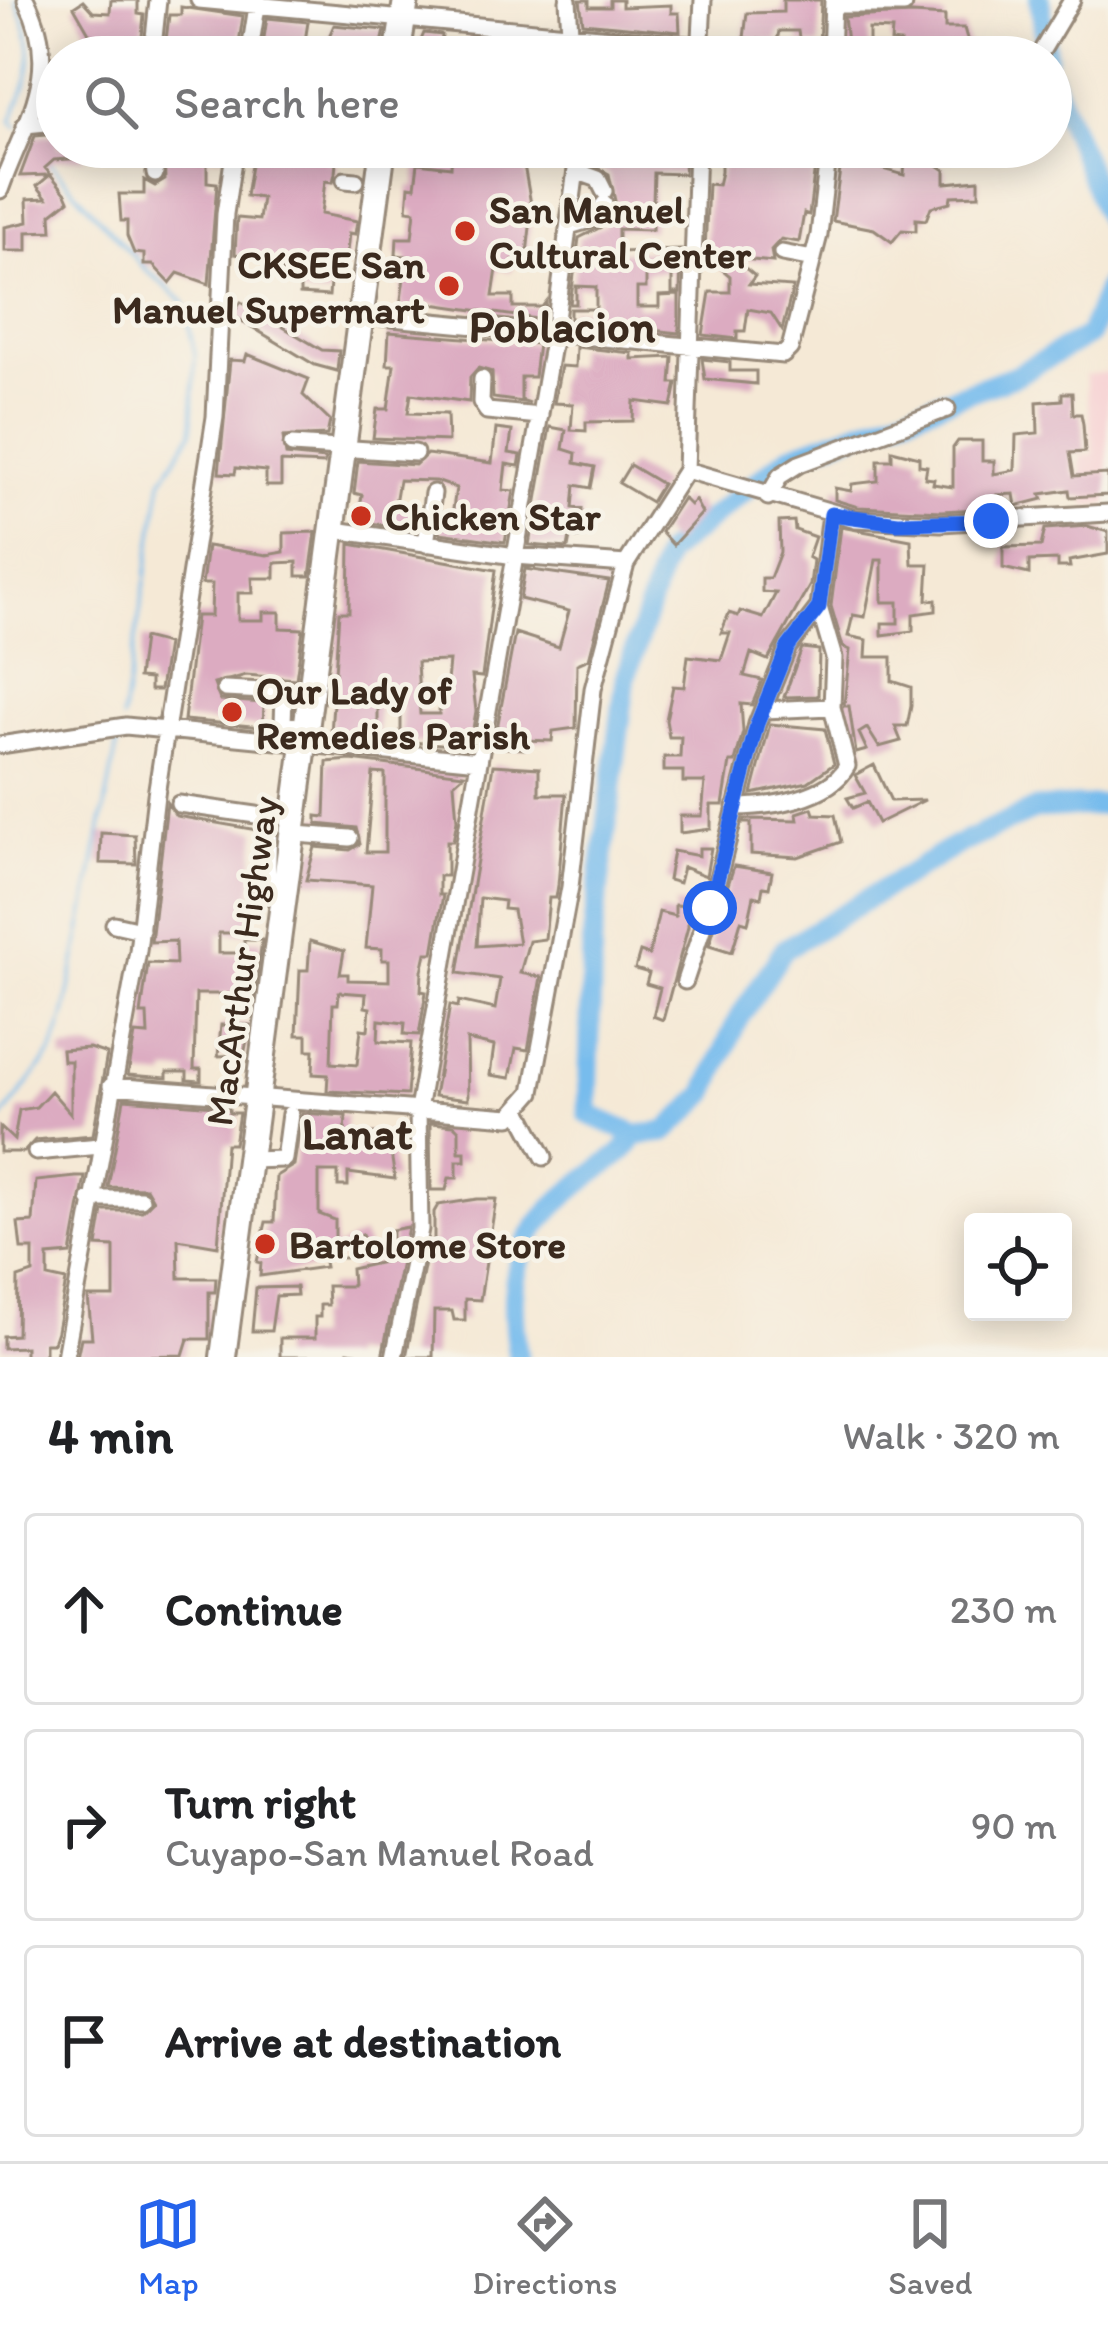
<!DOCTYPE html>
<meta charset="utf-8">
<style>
:root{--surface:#fff;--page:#f6f6f6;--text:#202124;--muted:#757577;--line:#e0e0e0;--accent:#2563eb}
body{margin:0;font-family:Itim,sans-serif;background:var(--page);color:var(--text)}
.controls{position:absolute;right:36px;bottom:36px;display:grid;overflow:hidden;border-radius:12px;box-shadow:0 6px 30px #0003}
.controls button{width:108px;height:108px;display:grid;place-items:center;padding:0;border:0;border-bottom:3px solid var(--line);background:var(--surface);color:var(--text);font:60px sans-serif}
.stop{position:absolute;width:36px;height:36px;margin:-27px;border:9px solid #2563eb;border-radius:50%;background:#fff}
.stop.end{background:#2563eb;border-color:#fff;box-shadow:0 3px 12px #0008}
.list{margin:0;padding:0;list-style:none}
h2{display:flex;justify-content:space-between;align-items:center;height:156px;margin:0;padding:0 48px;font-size:51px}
h2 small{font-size:39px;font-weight:400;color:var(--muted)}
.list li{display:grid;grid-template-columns:78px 1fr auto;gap:36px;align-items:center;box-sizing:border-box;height:192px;margin:0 24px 24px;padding:0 24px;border:3px solid var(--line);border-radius:12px}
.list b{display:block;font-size:45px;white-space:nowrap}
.list p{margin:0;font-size:39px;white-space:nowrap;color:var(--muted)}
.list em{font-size:39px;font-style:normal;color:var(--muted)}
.icon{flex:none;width:66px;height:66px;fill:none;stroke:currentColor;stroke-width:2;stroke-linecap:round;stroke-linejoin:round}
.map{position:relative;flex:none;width:1108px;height:1357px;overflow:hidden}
.search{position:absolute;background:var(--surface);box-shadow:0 6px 30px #0003;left:36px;right:36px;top:36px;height:132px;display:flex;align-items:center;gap:30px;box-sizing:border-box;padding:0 42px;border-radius:66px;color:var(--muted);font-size:45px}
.sheet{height:804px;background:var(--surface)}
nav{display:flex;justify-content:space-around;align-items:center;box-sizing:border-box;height:168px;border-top:3px solid var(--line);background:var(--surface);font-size:33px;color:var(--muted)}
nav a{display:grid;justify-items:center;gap:6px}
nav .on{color:var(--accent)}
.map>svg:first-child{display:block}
.built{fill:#f7cfd2}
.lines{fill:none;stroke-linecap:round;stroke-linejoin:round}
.stream{stroke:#77bced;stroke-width:3}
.river{stroke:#77bced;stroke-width:21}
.building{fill:#dcabc1;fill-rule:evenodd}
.minor-casing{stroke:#988a7a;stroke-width:21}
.highway-casing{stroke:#988a7a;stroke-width:30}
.minor{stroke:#fff;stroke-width:15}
.highway{stroke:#fff;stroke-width:24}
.route{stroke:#2563eb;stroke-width:15}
.poi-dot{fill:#c8321e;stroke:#f7f3e8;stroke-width:4.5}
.labels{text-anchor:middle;stroke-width:9;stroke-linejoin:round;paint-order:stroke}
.poi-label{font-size:39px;font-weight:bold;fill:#3b2a1e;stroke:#f7f3e8;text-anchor:start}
.street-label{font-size:39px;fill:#3b2a1e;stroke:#f7f3e8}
.quarter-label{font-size:45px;font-weight:bold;fill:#3b2a1e;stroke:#f7f3e8}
</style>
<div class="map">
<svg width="1108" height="1357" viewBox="0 0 1108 1357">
<rect width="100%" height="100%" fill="#f7f3e8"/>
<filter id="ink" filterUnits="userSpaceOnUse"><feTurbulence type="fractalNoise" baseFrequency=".00833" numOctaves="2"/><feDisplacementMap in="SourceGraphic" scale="24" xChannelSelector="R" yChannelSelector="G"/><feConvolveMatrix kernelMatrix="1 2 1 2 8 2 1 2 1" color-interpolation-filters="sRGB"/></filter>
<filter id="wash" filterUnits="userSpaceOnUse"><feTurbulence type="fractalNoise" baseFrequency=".004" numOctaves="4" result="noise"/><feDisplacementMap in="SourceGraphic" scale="48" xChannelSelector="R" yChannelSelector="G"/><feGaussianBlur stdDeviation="2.7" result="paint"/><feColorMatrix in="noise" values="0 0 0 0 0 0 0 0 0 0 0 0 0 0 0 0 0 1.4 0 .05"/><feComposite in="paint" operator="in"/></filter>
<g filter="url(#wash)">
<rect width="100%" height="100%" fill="#f5e9d6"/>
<path class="built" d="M1108 372V504L1086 506 1080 457 1094 454 1085 375Z"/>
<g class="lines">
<path class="stream" d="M16 0C38 51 33 71 11 121L17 127
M49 162 144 268 184 302 195 354 192 432 162 480 122 720
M0 1121 53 1051 65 1014 119 735"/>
<path class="river" d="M1040 0 1047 57
M1051 77 1108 220
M1108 286 1089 335 1016 375 789 456 666 554 626 677 592 940 588 1114 636 1135 666 1132 705 1095 737 1021 784 949 955 846 1036 809 1108 805
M518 1357C503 1259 523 1224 604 1166 619 1156 625 1152 636 1135"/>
</g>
<g id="blocks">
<path class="building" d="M111 0H138V14L144 15 140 57H104V43L97 47 74 7 83 1 93 12 110 13Z
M580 0H589V7H610V0H622V7L671 5V13H679L680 32 583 23Z
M783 0H821L819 46 800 44 798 31H779L777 41 744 38 747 13 783 12Z
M181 7 243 16 237 56 164 57 169 15H181Z
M912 14 945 16V28H964L971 53 901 54V43L891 42 892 30 869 29V51H848L844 17Z
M267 18 308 22 305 41H327L334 25 385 30 379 57H261Z
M424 33 442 35 441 46H467L468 37 517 41 518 57H414Z
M57 134V147H83L84 158 54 160 45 168 66 193 69 200 51 214 52 231 27 232V251H5V227L28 222 27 199 47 198 37 186 50 175 20 176 35 136Z
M164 147H223L221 157 207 155V182L217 183 209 284 178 273 170 283 153 265H144V254L134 253 127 236V221H121L119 194H144V180L155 186 165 180Z
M254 147H329L327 162 336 163 335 173 333 182 325 181 321 214 357 221 355 234 349 233 345 270 331 269 329 296 300 294V284L282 283V263L235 254 237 218 259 220 262 198 246 196Z
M452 147H567L564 167 524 165 532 210 526 262 513 260 512 271 497 269 493 296H513V307H542L546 302 544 320 425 303 424 309 400 307 407 256 396 255 397 238H412L415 211 407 210 409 186 415 187 418 163 451 167Z
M596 147H685L684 174 654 173 652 230 618 229V252L681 250 680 293H672V271L646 272V288H637V307H659V296L679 295V333L570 321V309H596V287L576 286V304H570L579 238 605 225 616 205 609 174 589 163 596 158Z
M712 147 817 149 809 215 804 213 799 242 781 239 771 250 773 262 733 258 755 276 749 284 793 287 782 330 771 313 748 309 745 331H737V339L703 335 710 292H730V276L717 265 725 254 705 252 708 184 718 185 721 172V162H711Z
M843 147H868V158L880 161 879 168 904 175 905 159 933 162 945 170V183L979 180V195L951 196 950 202 931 207 926 220 916 219V231L902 230 892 242 874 229 833 221Z
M241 302 322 350 339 351 337 371 315 365 232 315Z
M389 332 538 344 534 377H521V400L530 403 493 398 492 372 478 368 470 377 469 402 411 394 408 413 447 414 448 441 373 438 377 409H388L394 365H387Z
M576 347 632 353V359L673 357 671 383H677L672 406 634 401 633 421 586 422V431L571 430 573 404 554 403 561 366 575 367Z
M247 354 309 379 303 395 330 421 327 435 283 437 286 455 325 459 324 464 281 462V486H266V471L236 468 235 474 219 473 230 360 245 361Z
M702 359 730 362V371H756V384L705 379Z
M1062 393H1072L1073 414H1081L1083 424 1085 452 1070 453 1074 476 1108 474V495L1070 497 1069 490 1041 494 1043 499 1016 506 1014 494 997 495V508L941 511 858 507 835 500V488L851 491 852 484 878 481V460H892V450L919 457V465L927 466 925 478 934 479 933 484 953 487V448L958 441H982V461H994V474L1015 470 1016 435 1038 433 1037 402 1062 400Z
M550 427 566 430 563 449 576 453 575 463 595 467 591 488 575 485 573 508 582 509 580 538 570 537 568 548 529 545Z
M496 429 512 431 509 453 521 455 519 466 506 464 503 490 514 491 505 542 440 533 442 515 452 516 456 488 436 481 399 480 395 503 419 508 416 530 358 521 362 495 354 493 358 461 415 465 427 454 492 463Z
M630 465 662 484 651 502 619 483Z
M683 498 690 505 695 500 702 513 673 545 661 532Z
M794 521 795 530 815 537 808 557 813 560 810 585 768 660 751 653 744 676 762 680 752 705 741 704 743 732 735 762H730L723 805H711V829L680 833V816H702L705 782H683V771H664V757H680L681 737H669L666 720 673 686 684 687 688 656 721 660 730 633H721L729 613 738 616 740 611 763 618 776 593 762 592V578H770L780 552 779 522Z
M1087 526 1108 532V554L1069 561 1070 567H1058V560L1029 561V574L1003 568V547L1041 546 1045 529Z
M841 527 911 540 912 564H929L927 600H936V611L913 614V631L882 635V623H898V602H882V560H876L865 617 853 615 848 636 867 640 866 657H892V681L911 687V706L907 726H895L901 741 879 747 867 728 859 733 867 750 856 753 849 706H844L850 650 843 647 831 606Z
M316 532 310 576H297V562L275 563V578H252L253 593H238V620H263V612H280V628L303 629 296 679 246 675 214 684 220 700 264 703 263 727 184 720 196 616H211L212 584H202L207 546 267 555 284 552V533Z
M350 544 496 570 482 677 472 676 476 711 470 746 394 741 401 736V705L378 704V736L331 734 339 612H349ZM449 661 447 682H440L439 714H420L417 662Z
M525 569 609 581 589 659 577 664 576 728 553 731 552 741 525 740 524 749 506 748 496 745V734L515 633 559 647 569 611 520 599Z
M143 638 167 644 160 690H150V679L138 678Z
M802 648 819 650 818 696 784 697Z
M770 724 825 729 834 764 808 782 752 794Z
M351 760 464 774 454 783 457 820 453 841H447V876H439V895H443L433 953H426L422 971 421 991 426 992 419 1035 404 1034 405 1023 379 1020 378 1041 411 1043 407 1095 327 1091 328 1075 313 1074 314 1050H307V1035H297L300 970H308L310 941 344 951 340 974H348V980L389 981V960H382V949L366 948 372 885 306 880 315 847 350 850 360 844 356 828 317 824V816L325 817 327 762ZM373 773 385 774V852H366ZM339 992 366 994 365 1007 370 1008 368 1030 361 1029 357 1065 331 1063 333 1004H338Z
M493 765 539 768V794H566L558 885 556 898H549L545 939 529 941 520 973 541 977 528 1050 516 1048 510 1078 490 1075 494 1046 467 1040 468 1100 434 1096 450 1005 458 1007 459 1001 495 1009 500 979 458 973ZM480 898 504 901 503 909 513 910 519 943 477 946Z
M874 765 891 801 925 800 878 823 867 802 853 808 847 798 865 793 855 775Z
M167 803 176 816 257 830 247 933H219V953H244V940H262L254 1000 230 1003V994H196L194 1069H201V1081L187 1080V1072H167V1078L128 1075 135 1034 148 1035 147 1014H141L148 963 176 964 175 941 151 942Z
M812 808 814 814 835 815 841 842 798 857 751 854V823H744L745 819 798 820 797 813Z
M101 833 135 835 136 864 100 863Z
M699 848H711L706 876 683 867 679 883 668 880 673 851 699 856Z
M734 866 772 872 769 888 763 887 761 898 754 896 748 923 741 921 732 952 709 945Z
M675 905 688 906V927L663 1020 653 1016 660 988 646 984 649 973 635 969 640 952 649 955 659 912 675 916Z
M221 1025H250L244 1055 218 1056Z
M89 1048 107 1054 93 1135 35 1140 24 1152H0V1127L14 1140 19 1110 36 1107 51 1091 71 1114V1061H63L62 1050Z
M124 1099 229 1107V1113H239L234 1144H226L218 1246 178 1239 179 1278H216L215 1292H209V1339H188L183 1355 77 1357 81 1338H92L88 1297H114V1247L97 1246 103 1211H142L153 1200 146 1188 108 1187Z
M302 1113 346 1116 345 1133H388L395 1179 348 1173V1186H338V1172H319V1214L335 1220V1249L362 1235 368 1247 345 1258 323 1257 325 1267 260 1276 261 1263 257 1262 266 1222H274L276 1176 294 1165Z
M430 1123 454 1125 459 1130V1152H465V1161H457V1178H449L446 1190H431Z
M76 1177H85L71 1254 48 1256V1277L66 1281 57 1331 53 1343H45V1357H25V1347L3 1348V1336L17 1335 18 1278 33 1273V1249H21L18 1223 33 1222 36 1181Z
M477 1199H496L480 1300 465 1299V1320H454L452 1311H434L433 1357H406L429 1243 434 1244V1212L438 1205Z
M408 1227 382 1357 348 1352V1357H280V1338H315V1317H320V1305H328L327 1286H352L351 1269 392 1260V1230Z
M296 1287 297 1295 276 1296 271 1331H252L256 1288Z"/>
</g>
</g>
<g filter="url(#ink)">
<use href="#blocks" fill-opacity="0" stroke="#988a7a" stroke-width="3"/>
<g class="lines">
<defs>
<path id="minor" d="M199 0 816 57
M568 0 570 32 580 57
M833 5H904
M152 57 158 0
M249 57 258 0
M700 57 703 0
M831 57 833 0
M1038 57 1072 0
M25 125 57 122
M152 147 155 174
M576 171 598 179 604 191
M345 180 356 181
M0 190C25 119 64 73 26 0
M569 226 596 218 604 204
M782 253 813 259
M360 315 783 355 790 348 819 235 829 147
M482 379 481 402 487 411 540 416
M292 445 415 453
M686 470 856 519 941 523 1108 513
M686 470 697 147
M768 497 780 476 799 464 947 409
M335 530 515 556 626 564 686 470
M426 544 433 493
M819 607 834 658 832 707
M225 689 286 692
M310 729 283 723 284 696 291 691 315 692
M0 745 126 726 479 761
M179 804 256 815 269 823 267 894 286 903
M735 807C769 807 829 799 847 766L832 707 764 710
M296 834 350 838
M114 924 141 930
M685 981 715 890 757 724 788 647 819 607 831 514
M111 1086 510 1117 532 1092 570 887 593 689 626 564
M520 1112 544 1157
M36 1152 100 1146
M249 1160 284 1159 290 1114
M90 1199H141
M65 1357 138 951 156 795 215 417 225 214 235 147
M394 1357 420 1229 418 1110 554 334 579 147"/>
<path id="highway" d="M397 57 406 0
M223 1357 383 147"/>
</defs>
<use href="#minor" class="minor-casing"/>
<use href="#highway" class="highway-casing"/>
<use href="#minor" class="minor"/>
<use href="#highway" class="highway"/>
</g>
</g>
<g class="lines" filter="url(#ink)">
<path class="route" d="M710 908 757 724 788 647 819 607 831 514 898 523 991 521"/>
</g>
<g class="poi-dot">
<circle cx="465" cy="231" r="12"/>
<circle cx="449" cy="286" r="12"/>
<circle cx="361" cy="516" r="12"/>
<circle cx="232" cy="712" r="12"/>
<circle cx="265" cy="1244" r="12"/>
</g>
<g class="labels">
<g class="poi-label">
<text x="489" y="223">San Manuel<tspan x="489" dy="45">Cultural Center</tspan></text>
<text x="425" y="278" text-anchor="end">CKSEE San<tspan x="425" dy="45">Manuel Supermart</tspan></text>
<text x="385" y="530">Chicken Star</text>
<text x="256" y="704">Our Lady of<tspan x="256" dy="45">Remedies Parish</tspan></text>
<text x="289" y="1258">Bartolome Store</text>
</g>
<g class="street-label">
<text transform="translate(241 961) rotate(-82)" y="14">MacArthur Highway</text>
</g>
<g class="quarter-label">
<text x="562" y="342">Poblacion</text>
<text x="357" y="1149">Lanat</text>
</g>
</g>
</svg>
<div class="controls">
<button><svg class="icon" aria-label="locate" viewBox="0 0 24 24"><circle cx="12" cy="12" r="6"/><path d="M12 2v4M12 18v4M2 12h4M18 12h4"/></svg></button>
</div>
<div class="stop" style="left:710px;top:908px"></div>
<div class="stop end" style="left:991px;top:521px"></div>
<div class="search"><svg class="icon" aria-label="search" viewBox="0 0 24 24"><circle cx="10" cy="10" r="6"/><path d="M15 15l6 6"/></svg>Search here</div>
</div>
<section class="sheet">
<h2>4 min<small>Walk · 320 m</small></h2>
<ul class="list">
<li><svg class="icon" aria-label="ahead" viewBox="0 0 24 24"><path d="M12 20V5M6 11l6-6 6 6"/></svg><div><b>Continue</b></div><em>230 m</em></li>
<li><svg class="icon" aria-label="right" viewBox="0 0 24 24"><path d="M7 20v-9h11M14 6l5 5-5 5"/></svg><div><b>Turn right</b><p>Cuyapo-San Manuel Road</p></div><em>90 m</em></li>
<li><svg class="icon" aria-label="arrive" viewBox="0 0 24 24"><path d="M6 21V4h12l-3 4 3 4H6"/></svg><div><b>Arrive at destination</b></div></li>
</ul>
</section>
<nav>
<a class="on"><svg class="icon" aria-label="map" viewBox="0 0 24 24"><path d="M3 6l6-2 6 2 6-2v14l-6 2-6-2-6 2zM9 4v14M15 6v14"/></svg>Map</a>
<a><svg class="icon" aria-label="directions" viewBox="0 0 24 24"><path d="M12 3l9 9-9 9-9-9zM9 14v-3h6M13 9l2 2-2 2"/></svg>Directions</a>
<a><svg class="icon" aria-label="saved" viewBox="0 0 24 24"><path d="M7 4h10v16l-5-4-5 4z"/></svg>Saved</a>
</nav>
